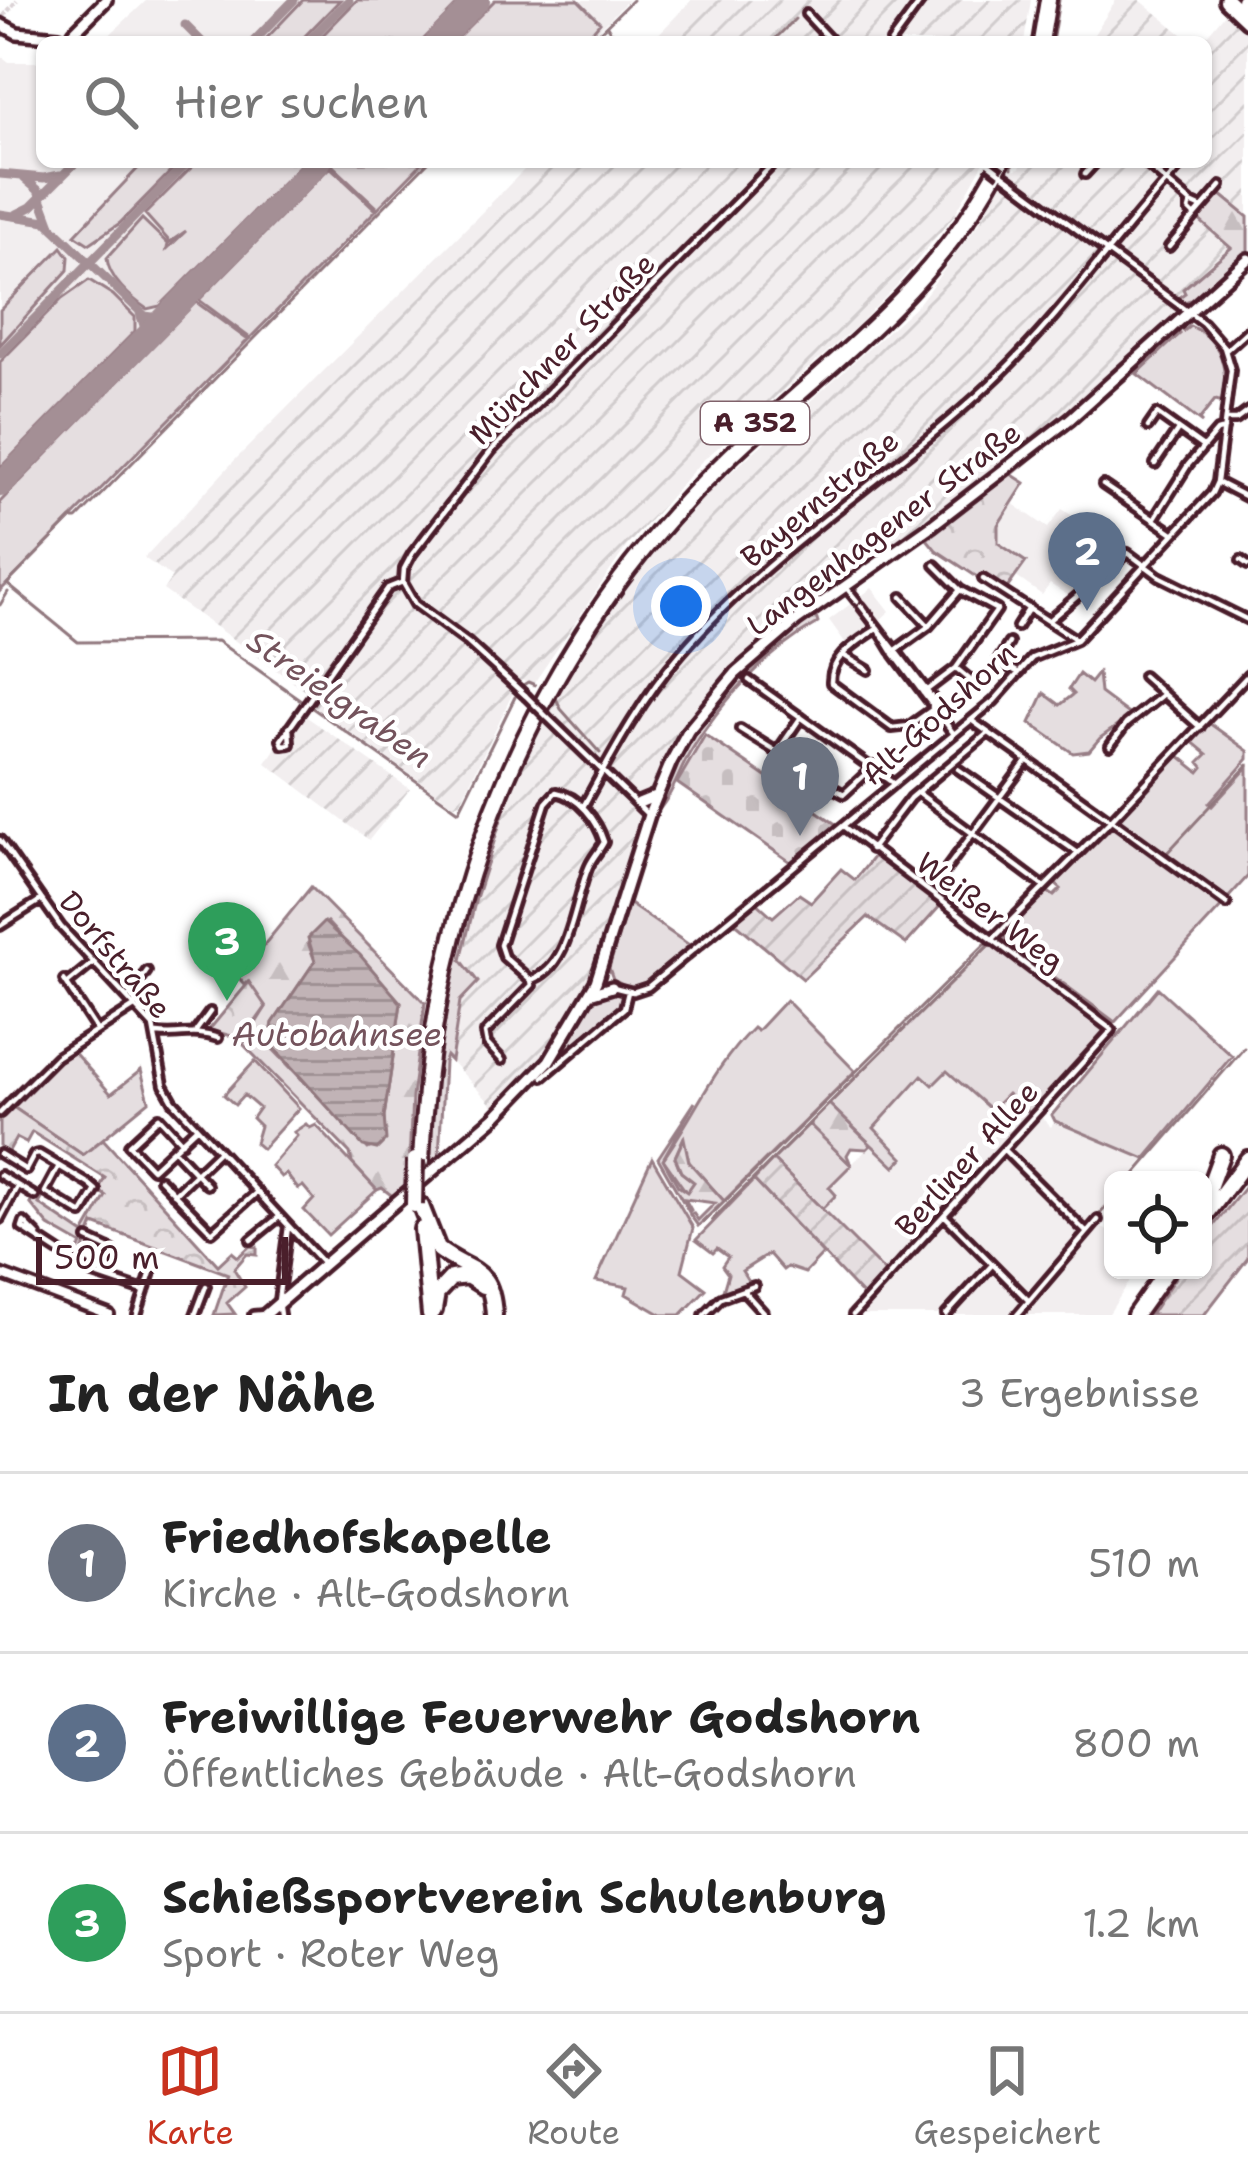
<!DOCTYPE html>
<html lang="de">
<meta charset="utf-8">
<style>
:root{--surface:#fff;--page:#f2f2f2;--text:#222;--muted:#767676;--line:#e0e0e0;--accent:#c8321e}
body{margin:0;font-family:"Shantell Sans",sans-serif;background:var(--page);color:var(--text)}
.controls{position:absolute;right:36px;bottom:36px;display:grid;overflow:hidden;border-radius:18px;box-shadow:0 3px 9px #0004}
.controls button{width:108px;height:108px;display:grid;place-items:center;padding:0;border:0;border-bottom:3px solid var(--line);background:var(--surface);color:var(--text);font:60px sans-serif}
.scale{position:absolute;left:36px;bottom:30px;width:252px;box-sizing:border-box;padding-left:12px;border:6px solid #4a1f2b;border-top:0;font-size:33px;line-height:42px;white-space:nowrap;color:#4a1f2b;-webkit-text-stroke:9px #fff;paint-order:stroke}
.you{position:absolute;left:681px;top:606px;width:42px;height:42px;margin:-30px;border:9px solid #fff;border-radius:50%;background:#1a73e8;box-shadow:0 0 0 18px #1a73e833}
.badge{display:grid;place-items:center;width:78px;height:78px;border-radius:50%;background:var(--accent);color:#fff;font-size:39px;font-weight:700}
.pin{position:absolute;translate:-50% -99px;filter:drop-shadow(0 3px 6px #0008)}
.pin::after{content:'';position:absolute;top:63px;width:42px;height:36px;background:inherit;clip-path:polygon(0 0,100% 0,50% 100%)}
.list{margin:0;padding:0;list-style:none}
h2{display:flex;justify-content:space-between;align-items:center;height:156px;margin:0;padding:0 48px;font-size:51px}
h2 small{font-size:39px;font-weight:400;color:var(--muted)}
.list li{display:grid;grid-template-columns:78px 1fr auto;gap:36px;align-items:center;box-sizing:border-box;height:180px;padding:0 48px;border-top:3px solid var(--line)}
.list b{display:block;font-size:45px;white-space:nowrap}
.list p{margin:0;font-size:39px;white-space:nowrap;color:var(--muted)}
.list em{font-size:39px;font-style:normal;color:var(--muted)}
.icon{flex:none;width:66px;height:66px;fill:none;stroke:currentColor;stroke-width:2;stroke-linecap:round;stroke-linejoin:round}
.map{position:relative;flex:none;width:1248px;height:1315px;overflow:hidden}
.search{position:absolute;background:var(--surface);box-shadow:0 3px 9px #0004;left:36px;right:36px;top:36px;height:132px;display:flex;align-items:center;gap:30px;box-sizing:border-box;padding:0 42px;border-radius:18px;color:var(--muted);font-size:45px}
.sheet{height:696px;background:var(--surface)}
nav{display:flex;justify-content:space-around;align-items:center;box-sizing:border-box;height:168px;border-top:3px solid var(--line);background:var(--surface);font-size:33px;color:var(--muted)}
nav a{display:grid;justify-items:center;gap:6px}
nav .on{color:var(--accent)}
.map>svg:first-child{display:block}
.built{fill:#f2eeef}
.industrial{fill:url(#industrial-furrows)}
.grass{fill:#e5dee0;stroke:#987e86;stroke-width:3}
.forest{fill:url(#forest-firs);stroke:#987e86;stroke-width:3;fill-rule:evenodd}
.cemetery{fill:url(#cemetery-stones);stroke:#987e86;stroke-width:3}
.park{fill:url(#park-crowns);stroke:#987e86;stroke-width:3}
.garden{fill:url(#garden-furrows);stroke:#987e86;stroke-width:3}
.water{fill:url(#water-rules);stroke:#91787e;stroke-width:3}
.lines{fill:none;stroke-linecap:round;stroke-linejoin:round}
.stream{stroke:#91787e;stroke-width:3}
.taxiway{stroke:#a48f95;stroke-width:9}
.runway{stroke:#a48f95;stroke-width:24}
.minor-tunnel{stroke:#dbd2d5;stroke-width:4.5;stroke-dasharray:4.5 2;stroke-linecap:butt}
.secondary-tunnel{stroke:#dbd2d5;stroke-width:9;stroke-dasharray:9 4.5;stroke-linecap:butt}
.minor-casing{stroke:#4a1f2b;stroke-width:14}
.tertiary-casing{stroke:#4a1f2b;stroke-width:16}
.secondary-casing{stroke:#4a1f2b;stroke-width:18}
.trunk-casing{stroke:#4a1f2b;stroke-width:21}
.motorway-casing{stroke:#4a1f2b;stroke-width:22}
.minor{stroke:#fff;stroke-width:4.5}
.tertiary{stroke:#fff;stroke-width:8}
.secondary{stroke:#fff;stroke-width:9}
.trunk{stroke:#fff;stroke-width:12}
.motorway{stroke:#fff;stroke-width:14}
.minor-bridge-casing{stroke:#4a1f2b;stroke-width:14;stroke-linecap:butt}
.motorway-bridge-casing{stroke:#4a1f2b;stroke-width:22;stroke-linecap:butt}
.minor-bridge{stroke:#fff;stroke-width:4.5}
.motorway-bridge{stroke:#fff;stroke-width:14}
.labels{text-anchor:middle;stroke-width:9;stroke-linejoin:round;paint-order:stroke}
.shield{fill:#fff;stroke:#80626b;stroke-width:3}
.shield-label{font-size:27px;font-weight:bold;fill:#4a1f2b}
.street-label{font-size:30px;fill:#4a1f2b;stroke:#fff}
.water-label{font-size:33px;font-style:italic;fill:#74535c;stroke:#fff}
</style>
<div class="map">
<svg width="1248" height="1315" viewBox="0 0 1248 1315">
<defs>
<pattern id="industrial-furrows" width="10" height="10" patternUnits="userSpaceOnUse" patternTransform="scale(3)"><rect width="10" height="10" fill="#f2eeef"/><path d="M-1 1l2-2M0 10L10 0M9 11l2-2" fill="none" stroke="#d1cccd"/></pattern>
<pattern id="forest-firs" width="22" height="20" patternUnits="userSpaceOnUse" patternTransform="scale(3)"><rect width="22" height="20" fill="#e5dee0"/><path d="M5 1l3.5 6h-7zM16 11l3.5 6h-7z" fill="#c6bec0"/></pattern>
<pattern id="cemetery-stones" width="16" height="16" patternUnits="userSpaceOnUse" patternTransform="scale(3)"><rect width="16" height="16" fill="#e5dee0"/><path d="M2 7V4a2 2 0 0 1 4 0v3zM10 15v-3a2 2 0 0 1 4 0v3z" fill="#c6bec0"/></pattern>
<pattern id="park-crowns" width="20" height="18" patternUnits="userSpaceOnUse" patternTransform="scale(3)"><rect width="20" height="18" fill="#e5dee0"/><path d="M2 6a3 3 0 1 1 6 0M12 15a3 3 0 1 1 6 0" fill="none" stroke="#c6bec0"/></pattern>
<pattern id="garden-furrows" width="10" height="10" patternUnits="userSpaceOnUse" patternTransform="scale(3)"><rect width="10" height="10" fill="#e5dee0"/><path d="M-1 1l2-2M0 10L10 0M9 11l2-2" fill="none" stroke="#c6bec0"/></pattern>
<pattern id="water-rules" width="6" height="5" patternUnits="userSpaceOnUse" patternTransform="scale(3)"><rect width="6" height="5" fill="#c1b3b6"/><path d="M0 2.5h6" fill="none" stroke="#9f9194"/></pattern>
</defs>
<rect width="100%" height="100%" fill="#fff"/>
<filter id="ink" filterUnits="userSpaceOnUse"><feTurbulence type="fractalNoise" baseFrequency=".00833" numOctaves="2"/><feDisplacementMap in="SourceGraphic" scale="24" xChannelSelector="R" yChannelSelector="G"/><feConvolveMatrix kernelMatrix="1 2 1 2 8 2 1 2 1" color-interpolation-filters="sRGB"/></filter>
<g filter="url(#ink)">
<path class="built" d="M147 0H628L586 42H102Z
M0 55 9 62H42V162H425L0 592Z
M1012 503 1048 528 1062 509 1091 528 1084 538 1096 547 1090 557 1105 569 1072 598 1050 584 1042 595 1015 576 1025 563 997 543 998 524Z
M872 588 890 611 849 648 829 620Z
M947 1071 991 1110 1007 1094 1033 1116 887 1274 822 1210 836 1195 829 1187 871 1145 894 1166 902 1158 873 1128 922 1075Z
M1040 1116 1051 1127 1055 1121 1145 1159 1127 1180H1113V1197L1092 1221 1113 1233V1270H1137L1108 1315H857Z"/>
<path class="industrial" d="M692 0H1031L1024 42H651Z
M1116 0H1140L1192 42H1089Z
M1227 11 1248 31V251L1087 397 753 651 684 728 644 807 610 924 570 1021 551 1049 494 1107 451 1061 460 1000 478 982 461 960 476 898 516 773 548 707 594 633 645 564 707 494 919 303 980 222 1008 171 1020 168 1023 162H1206V42H1201Z
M532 162H984L955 214 897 285 858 325 700 463 627 546 534 683 519 680 460 803 454 805 312 705 306 691 163 590 172 577 144 558 234 461Z
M304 715 410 789 369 840 266 763 277 746 288 753 293 746 291 734Z"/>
<path class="grass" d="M303 0H340L299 42H263Z
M357 0H462L421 42H316Z
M495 0H578L600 22 583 42 544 39 540 42H453Z
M144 162H180L120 223 89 244 75 235Z
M197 162H303L170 296 160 306 147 309C131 298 108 278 107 258L142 219 168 244 167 249 186 231 170 242 145 214Z
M335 162H423L378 208 332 165Z
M330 167 376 210 250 338 199 300Z
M62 247 69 257 68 270 0 345V310Z
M89 280 113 295 135 317V331L0 468V362L62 299Z
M196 302 248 340 0 591V502Z
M1190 326C1224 341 1227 368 1224 402L1215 400 1199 420 1202 423 1137 374 1181 333 1009 477 859 586 863 579 1063 428 1182 327 1184 331Z
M1098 673 1100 693 1131 716 1100 738 1089 751 1073 753 1030 723 1044 693 1060 705 1074 694 1069 689 1079 674 1090 683Z
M1209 723 1248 751V759L1209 803 1212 806 1248 767V876L1228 898 1118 820 1178 755 1199 772 1203 767 1199 762 1207 754 1191 741Z
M516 773 476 898 461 960 478 982 460 1001 451 1061 446 1056 444 1062 439 1158 428 1169C425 1132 431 1095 436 1058 448 959 474 865 516 773Z
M1112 824 1223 905 1115 1022 1006 941 1002 933 1045 890 1054 896 1061 889 1053 882Z
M628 903 692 947 656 979 633 989 613 979 609 968Z
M991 943 1104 1027 1106 1033 1032 1115 1007 1094 991 1110 947 1071 933 1085 922 1075 874 1128 903 1158 895 1167 829 1104Z
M1158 988 1232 1056 1145 1159 1055 1121 1052 1115Z
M786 1000 855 1071 724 1201 689 1162 683 1139 675 1157 681 1172 694 1182 687 1193 663 1159C694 1116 713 1067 753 1028L757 1031Z
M71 1049 111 1094 141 1070 149 1101 83 1155 10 1105 45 1068Z
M255 1061 299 1108 262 1149 255 1143 260 1126 252 1118 259 1108 244 1095 235 1105 224 1095Z
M306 1124 310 1128 316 1125 377 1190 328 1235 304 1210 314 1199 303 1186 298 1189 286 1174 281 1177 271 1166 297 1136 294 1132Z
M809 1124 851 1165 829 1187 836 1195 822 1209 773 1160Z
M652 1158 693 1228 682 1271 706 1289 681 1315H662L626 1294 628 1287 596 1281Z
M754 1180 823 1254 805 1273 787 1267 783 1270 769 1254 742 1271 749 1282 729 1293 723 1291 728 1274 722 1266 728 1257 717 1249 713 1253 696 1240Z"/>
<path class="forest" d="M1220 194 1248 217V251L1191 300 1184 302 1178 298 1185 293 1183 289 1231 248 1197 218Z
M814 611 818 623C768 651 720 702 691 751 678 772 672 799 653 816 674 725 746 667 814 611Z
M311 887 425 1003 412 1097 408 1185 395 1198 382 1188 377 1190 352 1163 350 1153 243 1044 266 1007 248 982 245 985 238 977ZM327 922 401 1003 384 1117 385 1140 368 1149 270 1046 273 1023 315 961 308 943Z
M611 989 625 995V1004L585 1038 573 1043 571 1050 515 1102 565 1042 594 995Z
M695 1102 663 1159 678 1186 687 1192 694 1182 681 1172 675 1157 684 1138 689 1162 724 1201 698 1226 690 1215 693 1213 698 1220 715 1203 685 1199 691 1210 689 1212 658 1158Z
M829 1104 871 1145 867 1149 851 1148 847 1155 851 1165 809 1124Z"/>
<path class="cemetery" d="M705 735 837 825 792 863 677 783Z"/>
<path class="park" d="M1011 474 1025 483 998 525V543L1026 562 1003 594 936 550 927 539Z
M249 982 266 1007 243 1039 209 1030Z
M10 1105 83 1155 103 1139 218 1265 232 1252 238 1257 250 1246 257 1247V1255L247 1254 234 1269 245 1287 227 1303 235 1314 214 1315 228 1274 94 1224 79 1263 74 1259 82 1245 49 1226 30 1203 39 1192 44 1195 39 1204 84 1234 106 1196 98 1190 105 1178 32 1132 26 1143 16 1138 6 1156 0 1152V1117Z"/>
<path class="garden" d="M874 856 941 905 906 944 868 917 803 979 733 921 756 902 773 917 799 894 811 902 841 869 855 880Z
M773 1160 887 1274 865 1298 754 1180Z
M1248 1183V1258L1204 1315H1150L1180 1270H1203V1239Z"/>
<path class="water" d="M324 922 360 955 401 1003 384 1117 386 1140 377 1149 363 1146 269 1042 273 1023 315 961 308 938Z"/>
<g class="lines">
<path class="stream" d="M607 26 617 42
M589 42 632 0
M772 42 795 19
M1052 42 1059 0
M428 162 77 519H71L7 584 78 642 217 641 459 811 515 697
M1012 162V168
M0 605 8 592
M523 685 528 682 535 685
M555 696 561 709 600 753
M1205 811 1248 765
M1166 854 1204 813
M1130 1180 1244 1048
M712 1220 988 946
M1093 1222 1113 1199
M703 1223 985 944
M1063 1257 1077 1240
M1034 1290 1060 1259
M1012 1315 1019 1307"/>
<path class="taxiway" d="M185 25 202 42
M253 42 294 0
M307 42 349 0
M0 174 44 178 60 175
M24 178 38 190 51 225
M0 214 46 221 145 316 160 318 174 308
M17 214 31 207 76 162
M138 345 145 329 140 313
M0 354 188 162"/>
<path class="runway" d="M437 42 478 0
M0 485 319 162"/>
<path class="minor-tunnel" d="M4 16 17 0"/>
<path class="secondary-tunnel" d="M13 36 22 38
M47 41 66 39 81 31"/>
<defs>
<path id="minor" d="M806 14 832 42
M891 42 922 0
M1144 162 1190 202
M1085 174 1096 162
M1202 208 1191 203 1189 210 1195 216 1221 186
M1169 247 1195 216
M1091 271 1118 238
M1226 350 1248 330
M1225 420H1236L1248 411
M1148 427 1157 414 1203 447
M1155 464 1178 430
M1217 482 1248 498
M1103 485 1172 532
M1154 519 1188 465 1217 431 1224 429
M1241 560 1248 565
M935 565 960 590
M983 579 1074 638
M403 582 404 569 412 554 492 450 775 162
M403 583 415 604 468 643 526 696
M845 586 857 601
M902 597 929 626
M861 606 894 649
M1048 621 1128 553 1159 576 1248 620
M1017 627 1029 608
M878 628C858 642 830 656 831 683L892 728 909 726 933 709
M878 628 892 651
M1009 643 998 661 1019 673
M896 650 929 626 960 590 997 610 956 668 923 693
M897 652 936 703
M894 654 933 706
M843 655 868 670
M956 668 974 683
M1143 676 1200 727
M749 680 894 784
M936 703 939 707 936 710 932 707Z
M936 710 954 734
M547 717 646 813
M971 720 1109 819
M740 729 777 752 801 717
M281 740 388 588 403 582
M281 740 283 745 290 744 289 728
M1110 746 1126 724 1163 694
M958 769 1078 853
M815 778 844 794 874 766
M556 792C579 796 597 820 604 842 600 850 593 857 589 866 574 900 571 969 530 980L504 957 500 945 546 803Z
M917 792 1042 885
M583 807C612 754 641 699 681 653 770 549 892 476 991 383 1063 315 1117 234 1184 162
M1113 818 1248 675
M1113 821 1227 904
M843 826 1112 1030 853 1315
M0 840 61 927 153 1026 164 1085 173 1101 323 1263
M871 849 910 798 988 733
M936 883 1026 762
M0 926 41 900
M992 940 1109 822
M64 980 96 1029
M67 984 94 962
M613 987 633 992 648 987 994 701 1032 658 1076 640 1212 493 1217 482 1231 370 1224 347 1203 323 1001 173
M130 995 147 971
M196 1031 210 1012
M157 1034C183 1037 192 1029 218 1038
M502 1060 487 1044 485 1033 532 985 531 980
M543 1077 624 1008 628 992
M0 1113 56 1057 136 1006
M182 1142 159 1117 129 1145 152 1169 197 1127
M174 1150 207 1185
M1004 1150 1087 1233
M0 1154 26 1170 34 1155 39 1154 89 1184 96 1190 82 1214 45 1192 59 1166
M0 1175 35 1196
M160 1179 212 1232 256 1193
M174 1194 217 1153
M944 1215 1029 1301
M0 1219 17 1187
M38 1236 24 1222 22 1228 91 1273 144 1291
M88 1239 112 1250 103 1276
M251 1240 279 1217
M743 1290 763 1312 760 1315
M137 1315 153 1266
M195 1315 206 1286
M253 1315 265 1314
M280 1315 278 1301 288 1227
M704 1315 721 1298 754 1286
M946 1315 991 1266
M1017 1315 1098 1220"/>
<path id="tertiary" d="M0 1274 109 1315"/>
<path id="secondary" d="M0 24 17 33 59 37
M74 32 106 0
M639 803 656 796
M593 993 612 987
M265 1315 495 1117 549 1061 596 982 649 815 671 762 688 731 736 673 796 621 931 526 1070 419 1248 259"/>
<path id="trunk" d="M1243 0 1248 4"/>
<path id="motorway" d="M1227 0 1248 20
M1041 42 1048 0
M421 1162C431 899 534 644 725 461 829 361 932 295 1001 162
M1203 1204 1221 1155
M421 1206 438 1249C470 1274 491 1264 494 1315
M1203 1219 1248 1159
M422 1229 430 1315
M434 1310 437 1293 451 1278 467 1276 483 1286
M1135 1315 1167 1270"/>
</defs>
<use href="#minor" class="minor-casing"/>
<use href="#tertiary" class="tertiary-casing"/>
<use href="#secondary" class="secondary-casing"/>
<use href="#trunk" class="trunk-casing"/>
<use href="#motorway" class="motorway-casing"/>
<use href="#minor" class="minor"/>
<use href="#tertiary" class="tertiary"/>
<use href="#secondary" class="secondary"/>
<use href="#trunk" class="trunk"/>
<use href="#motorway" class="motorway"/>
<defs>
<path id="minor-bridge" d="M988 163 1001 173
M526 696 547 717"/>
<path id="motorway-bridge" d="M414 1205 415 1160"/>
</defs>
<use href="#minor-bridge" class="minor-bridge-casing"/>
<use href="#motorway-bridge" class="motorway-bridge-casing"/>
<use href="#minor-bridge" class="minor-bridge"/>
<use href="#motorway-bridge" class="motorway-bridge"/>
</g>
</g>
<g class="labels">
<rect class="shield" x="701" y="402" width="108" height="42" rx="9"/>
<g class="shield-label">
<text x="755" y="432">A 352</text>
</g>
<g class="street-label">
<text transform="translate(562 349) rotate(-46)" y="10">Münchner Straße</text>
<text transform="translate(820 499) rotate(-40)" y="10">Bayernstraße</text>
<text transform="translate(884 529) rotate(-37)" y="10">Langenhagener Straße</text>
<text transform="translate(939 714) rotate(-42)" y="10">Alt-Godshorn</text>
<text transform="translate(990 912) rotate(37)" y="10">Weißer Weg</text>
<text transform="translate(115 955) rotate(50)" y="10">Dorfstraße</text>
<text transform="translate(967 1159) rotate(-48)" y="10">Berliner Allee</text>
</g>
<g class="water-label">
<text transform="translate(340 698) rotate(35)" y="12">Streielgraben</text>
<text x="337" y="1046">Autobahnsee</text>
</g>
</g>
</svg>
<div class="controls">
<button><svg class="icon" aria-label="locate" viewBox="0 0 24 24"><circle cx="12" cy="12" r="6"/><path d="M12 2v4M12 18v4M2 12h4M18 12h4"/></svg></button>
</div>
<div class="scale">500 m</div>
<div class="you"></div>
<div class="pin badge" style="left:800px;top:836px;background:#6b7280">1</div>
<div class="pin badge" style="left:1087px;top:611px;background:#5c6f8a">2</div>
<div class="pin badge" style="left:227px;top:1001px;background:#2e9e5b">3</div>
<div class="search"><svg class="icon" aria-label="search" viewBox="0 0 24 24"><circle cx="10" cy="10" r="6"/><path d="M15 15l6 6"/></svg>Hier suchen</div>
</div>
<section class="sheet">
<h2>In der Nähe<small>3 Ergebnisse</small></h2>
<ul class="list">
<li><span class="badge" style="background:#6b7280">1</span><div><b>Friedhofskapelle</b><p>Kirche · Alt-Godshorn</p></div><em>510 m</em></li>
<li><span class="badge" style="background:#5c6f8a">2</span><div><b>Freiwillige Feuerwehr Godshorn</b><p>Öffentliches Gebäude · Alt-Godshorn</p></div><em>800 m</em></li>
<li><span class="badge" style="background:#2e9e5b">3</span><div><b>Schießsportverein Schulenburg</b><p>Sport · Roter Weg</p></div><em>1.2 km</em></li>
</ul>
</section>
<nav>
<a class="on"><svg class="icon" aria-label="map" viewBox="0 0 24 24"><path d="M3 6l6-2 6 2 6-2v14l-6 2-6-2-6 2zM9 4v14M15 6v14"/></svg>Karte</a>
<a><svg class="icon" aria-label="directions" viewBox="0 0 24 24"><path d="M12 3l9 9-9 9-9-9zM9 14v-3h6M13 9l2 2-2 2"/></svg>Route</a>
<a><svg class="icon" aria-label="saved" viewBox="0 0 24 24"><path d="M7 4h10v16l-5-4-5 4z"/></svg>Gespeichert</a>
</nav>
